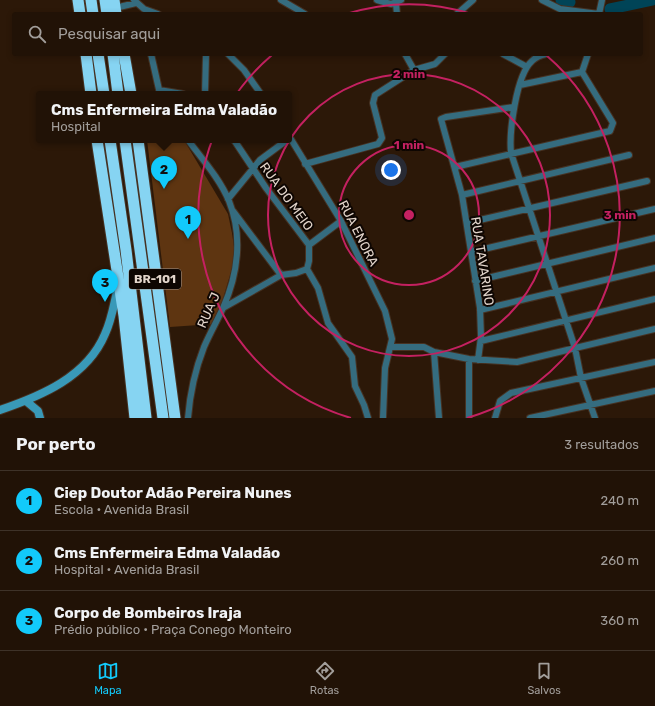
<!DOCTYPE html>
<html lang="pt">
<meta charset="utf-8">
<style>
:root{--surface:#211206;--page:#291b10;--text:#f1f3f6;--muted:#a29e9b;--line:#3e3228;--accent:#12cafb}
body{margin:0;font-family:Rubik,sans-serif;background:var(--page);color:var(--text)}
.you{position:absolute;left:391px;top:170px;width:14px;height:14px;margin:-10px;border:3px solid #fff;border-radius:50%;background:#1a73e8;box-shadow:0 0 0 6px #1a73e833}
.badge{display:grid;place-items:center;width:26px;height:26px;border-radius:50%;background:var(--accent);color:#111;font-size:13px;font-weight:700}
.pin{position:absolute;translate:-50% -33px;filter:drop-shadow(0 1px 2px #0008)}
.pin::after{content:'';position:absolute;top:21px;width:14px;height:12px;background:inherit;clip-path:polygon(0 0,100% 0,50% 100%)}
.popup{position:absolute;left:36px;top:91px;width:256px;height:52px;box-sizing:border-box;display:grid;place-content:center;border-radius:4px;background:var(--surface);filter:drop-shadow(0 1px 3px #0005);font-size:13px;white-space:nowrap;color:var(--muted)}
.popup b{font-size:15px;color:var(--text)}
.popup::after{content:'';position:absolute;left:50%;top:100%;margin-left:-8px;border:8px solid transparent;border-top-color:var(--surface)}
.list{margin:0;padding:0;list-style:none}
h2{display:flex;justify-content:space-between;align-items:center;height:52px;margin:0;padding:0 16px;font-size:17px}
h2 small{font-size:13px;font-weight:400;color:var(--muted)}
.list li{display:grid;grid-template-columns:26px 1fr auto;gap:12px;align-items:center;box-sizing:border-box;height:60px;padding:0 16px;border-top:1px solid var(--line)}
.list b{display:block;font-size:15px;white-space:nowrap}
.list p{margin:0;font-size:13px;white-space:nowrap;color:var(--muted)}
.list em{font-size:13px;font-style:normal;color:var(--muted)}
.icon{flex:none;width:22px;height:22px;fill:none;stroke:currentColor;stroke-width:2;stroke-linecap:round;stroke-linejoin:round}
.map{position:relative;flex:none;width:655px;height:418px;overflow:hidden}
.search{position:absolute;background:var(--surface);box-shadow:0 2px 6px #0003;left:12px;right:12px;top:12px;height:44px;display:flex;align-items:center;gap:10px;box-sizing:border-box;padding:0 14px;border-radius:4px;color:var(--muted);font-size:15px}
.sheet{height:232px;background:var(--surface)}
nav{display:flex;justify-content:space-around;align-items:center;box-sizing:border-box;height:56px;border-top:1px solid var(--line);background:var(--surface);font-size:11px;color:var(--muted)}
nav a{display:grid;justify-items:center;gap:2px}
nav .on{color:var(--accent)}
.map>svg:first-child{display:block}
.green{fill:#5e3511}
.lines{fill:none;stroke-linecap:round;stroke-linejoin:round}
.river{stroke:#004457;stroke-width:11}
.street-casing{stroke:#463223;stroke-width:8}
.secondary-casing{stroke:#463223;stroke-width:10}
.highway-casing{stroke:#463223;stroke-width:13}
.street{stroke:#356c7f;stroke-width:6}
.secondary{stroke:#3999b8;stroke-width:8}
.highway{stroke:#86d4f2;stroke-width:11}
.ring{fill:none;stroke:#c42161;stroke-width:2}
.labels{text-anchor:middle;stroke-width:4;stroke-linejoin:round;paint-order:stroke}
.shield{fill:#0e0602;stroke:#a3978f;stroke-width:1}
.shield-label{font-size:12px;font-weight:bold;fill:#e3d5cb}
.street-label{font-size:13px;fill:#e3d5cb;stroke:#0e0602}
.centre{fill:#c42161;stroke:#0e0602;stroke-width:2}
.ring-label{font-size:12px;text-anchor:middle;font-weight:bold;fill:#c42161;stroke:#0e0602;stroke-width:4;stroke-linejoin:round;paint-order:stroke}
</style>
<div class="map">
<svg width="655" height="418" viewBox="0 0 655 418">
<rect width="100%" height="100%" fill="#2c1808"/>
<path class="green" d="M147 140H184L228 214 232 233 235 254 233 265 222 302 213 324 170 327Z"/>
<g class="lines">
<path class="river" d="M561 0 570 2
M610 9 652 0"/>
<defs>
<path id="street" d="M134 0 144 9 158 14
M281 0 305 14
M377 0 391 4 401 0
M542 0 560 9 599 14
M396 4 397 14
M115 8 136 3
M457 14 473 0
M599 14 602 0
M151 54 160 94
M228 54 244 70 261 94
M405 54 414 70
M503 54 527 67
M546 54C541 55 536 57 532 61 516 75 509 133 511 153L575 348 581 378 595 418
M582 72 588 54
M520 85 582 72
M159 90 183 94
M205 94 206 54
M289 136 341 221 385 311 392 339 385 368 383 418
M234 140 266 188 309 245
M305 164 378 144 382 138 373 103 375 95 414 70 435 64 445 54
M455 167 610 131 613 123 582 72
M462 195 629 155
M228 199 260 160 287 140
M233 211 281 275
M467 223 647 181
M471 252 655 209
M307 269 318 288 328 323 352 357 355 386 364 405 368 418
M475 281 655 238
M223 308 281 275 296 273 307 269 309 261V245L341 221
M480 310 655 268
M481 341 655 299
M391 347H424L434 352 469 359 517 362 655 329
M434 352 439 418
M469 359V418
M478 360 481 337 480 308 462 195 441 119 446 117 514 107
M188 418C190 393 195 370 204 347 210 333 217 321 223 308 238 274 243 236 229 201 220 179 202 159 188 140
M495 418 500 401 511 393 655 362
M530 418 655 391"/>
<path id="secondary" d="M26 401 38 411 40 418
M0 410C41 396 87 377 105 334 112 319 114 303 118 287"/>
<path id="highway" d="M78 0 80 14
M91 0 93 14
M105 0 107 14
M114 0 116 14
M86 54 91 94
M98 54 104 94
M113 54 118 94
M124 54 131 94
M97 140 124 316 135 418
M110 140 126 250 146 418
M125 140 163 418
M138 140 175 418"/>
</defs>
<use href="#street" class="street-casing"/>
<use href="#secondary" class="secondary-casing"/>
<use href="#highway" class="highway-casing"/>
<use href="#street" class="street"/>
<use href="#secondary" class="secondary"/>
<use href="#highway" class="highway"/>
</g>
<g class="ring">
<circle cx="409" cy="215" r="70"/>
<circle cx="409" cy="215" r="141"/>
<path d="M351 418A211 211 0 0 1 272 55M346 14A211 211 0 0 1 472 14M546 55A211 211 0 0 1 467 418"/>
</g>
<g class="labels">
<rect class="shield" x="129" y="269" width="52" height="20" rx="3"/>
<g class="shield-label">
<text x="155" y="283">BR-101</text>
</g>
<g class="street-label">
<text transform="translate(287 196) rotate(54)" y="5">RUA DO MEIO</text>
<text transform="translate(359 233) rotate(63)" y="5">RUA ENORA</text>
<text transform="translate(483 261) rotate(81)" y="5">RUA TAVARINO</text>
<text transform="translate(208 310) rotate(-66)" y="5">RUA J</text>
</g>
</g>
<circle cx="409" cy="215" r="6" class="centre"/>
<g class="ring-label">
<text x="409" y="78">2 min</text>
<text x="409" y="149">1 min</text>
<text x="620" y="219">3 min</text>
</g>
</svg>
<div class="you"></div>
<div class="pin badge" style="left:188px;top:239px">1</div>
<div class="pin badge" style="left:164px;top:189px">2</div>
<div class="popup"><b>Cms Enfermeira Edma Valadão</b>Hospital</div>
<div class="pin badge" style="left:105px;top:302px">3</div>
<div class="search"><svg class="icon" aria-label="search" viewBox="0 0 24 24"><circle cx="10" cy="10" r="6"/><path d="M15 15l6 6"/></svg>Pesquisar aqui</div>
</div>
<section class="sheet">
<h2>Por perto<small>3 resultados</small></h2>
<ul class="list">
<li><span class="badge">1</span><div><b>Ciep Doutor Adão Pereira Nunes</b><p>Escola · Avenida Brasil</p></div><em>240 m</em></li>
<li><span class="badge">2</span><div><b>Cms Enfermeira Edma Valadão</b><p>Hospital · Avenida Brasil</p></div><em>260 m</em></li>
<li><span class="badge">3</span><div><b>Corpo de Bombeiros Iraja</b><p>Prédio público · Praça Conego Monteiro</p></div><em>360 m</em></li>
</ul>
</section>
<nav>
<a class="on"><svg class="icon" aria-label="map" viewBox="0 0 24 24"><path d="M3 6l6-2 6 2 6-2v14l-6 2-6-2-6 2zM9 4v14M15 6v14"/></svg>Mapa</a>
<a><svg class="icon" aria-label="directions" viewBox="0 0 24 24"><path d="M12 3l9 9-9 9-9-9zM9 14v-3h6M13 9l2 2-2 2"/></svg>Rotas</a>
<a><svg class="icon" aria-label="saved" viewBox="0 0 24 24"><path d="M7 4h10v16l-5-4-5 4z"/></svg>Salvos</a>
</nav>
